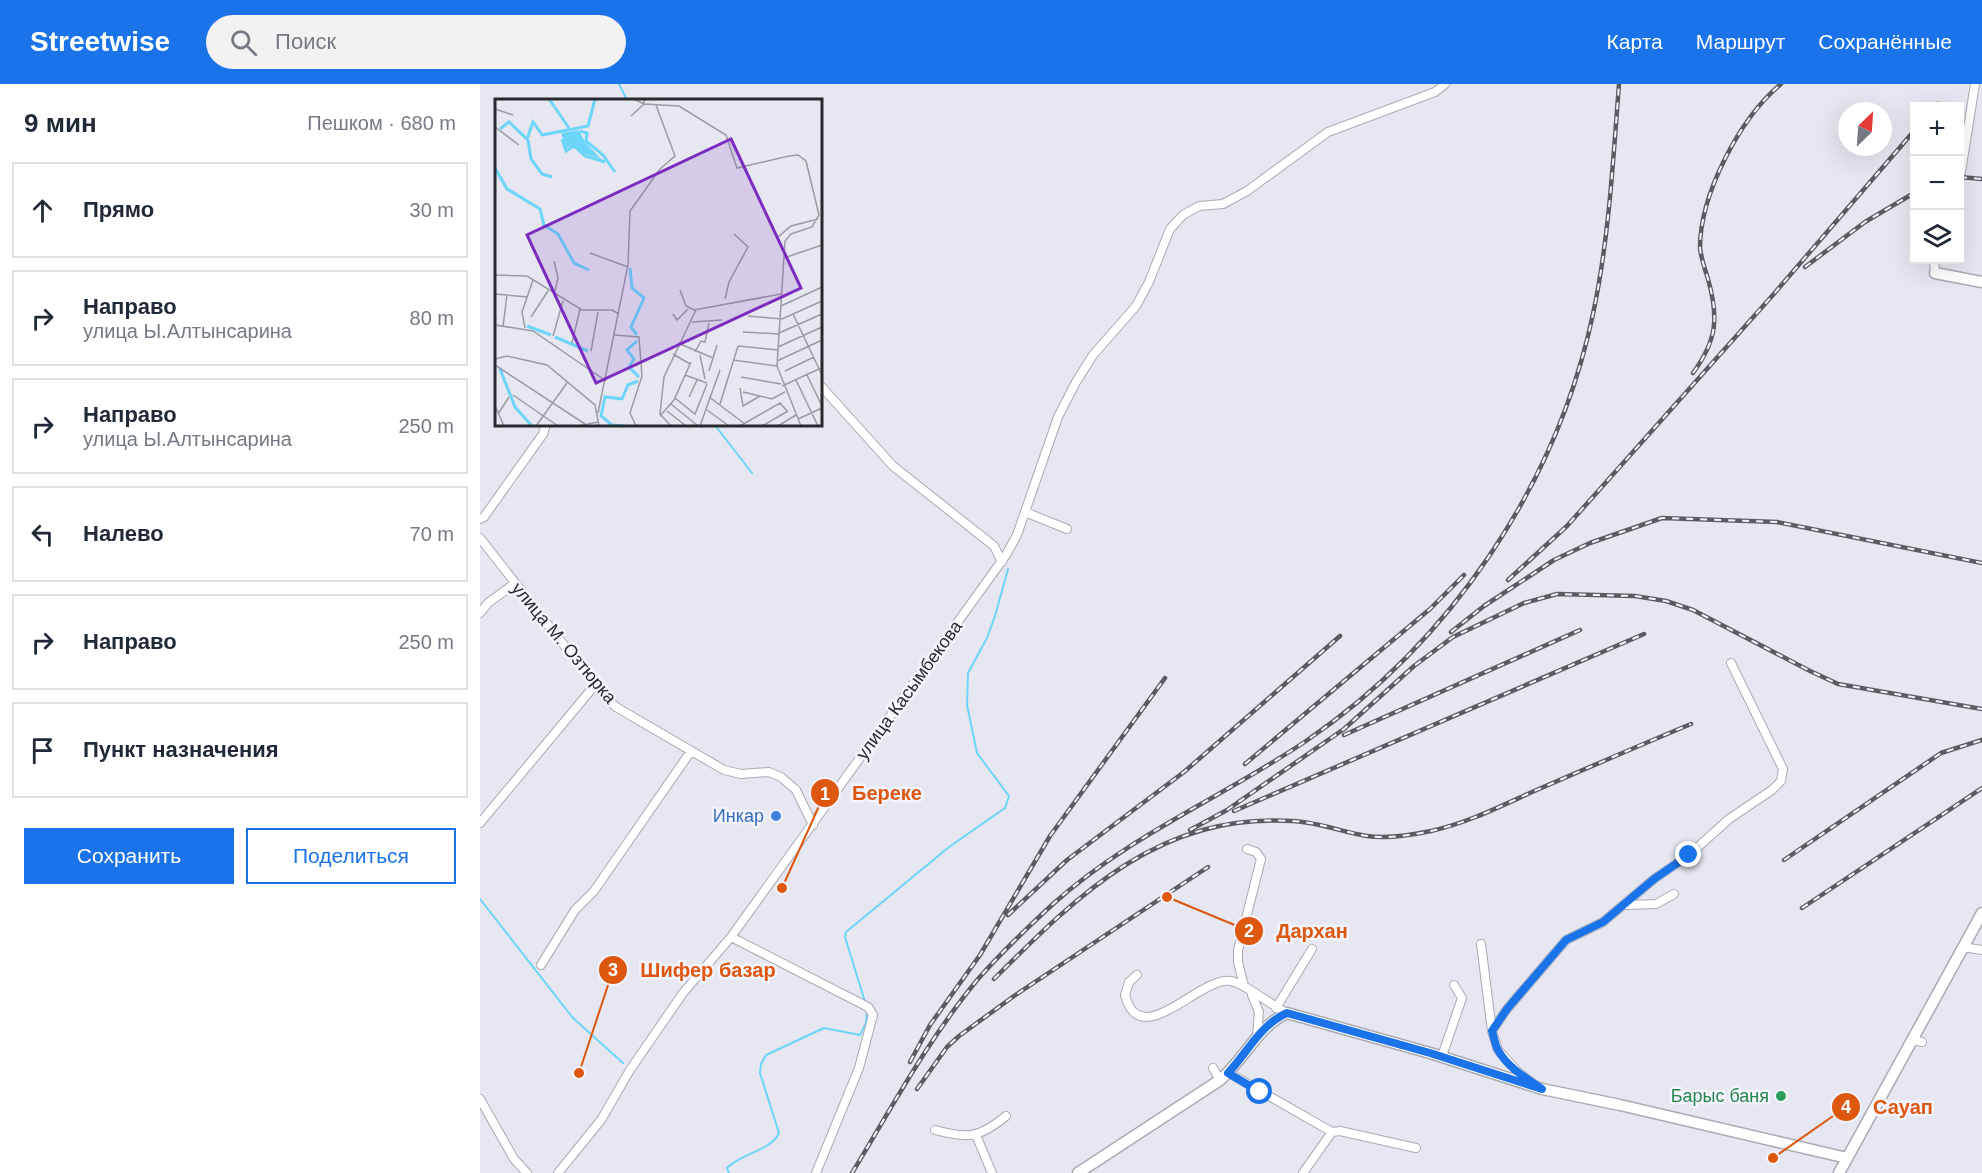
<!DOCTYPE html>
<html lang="ru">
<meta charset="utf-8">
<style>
:root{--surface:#fff;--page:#f2f2f3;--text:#1f2937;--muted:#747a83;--line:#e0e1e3;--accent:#1a73e8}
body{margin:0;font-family:Helvetica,sans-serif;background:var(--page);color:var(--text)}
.controls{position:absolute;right:18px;top:18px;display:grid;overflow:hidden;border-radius:0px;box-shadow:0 6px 24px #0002}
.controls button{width:54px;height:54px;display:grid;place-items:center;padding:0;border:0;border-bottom:2px solid var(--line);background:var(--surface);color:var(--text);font:30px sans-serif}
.compass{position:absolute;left:1358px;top:18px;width:54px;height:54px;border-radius:50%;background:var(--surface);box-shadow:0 6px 24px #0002;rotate:25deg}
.stop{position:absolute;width:18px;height:18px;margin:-14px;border:4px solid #1a73e8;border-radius:50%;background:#fff}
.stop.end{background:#1a73e8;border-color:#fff;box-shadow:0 2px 6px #0008}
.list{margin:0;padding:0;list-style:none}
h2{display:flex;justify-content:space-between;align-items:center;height:78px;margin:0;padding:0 24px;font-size:26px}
h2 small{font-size:20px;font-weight:400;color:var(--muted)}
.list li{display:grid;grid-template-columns:39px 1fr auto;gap:18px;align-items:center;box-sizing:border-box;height:96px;margin:0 12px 12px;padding:0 12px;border:2px solid var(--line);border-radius:0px}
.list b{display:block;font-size:22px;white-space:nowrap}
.list p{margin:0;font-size:20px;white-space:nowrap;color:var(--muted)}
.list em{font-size:20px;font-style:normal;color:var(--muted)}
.actions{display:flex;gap:12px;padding:18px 24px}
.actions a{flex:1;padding:14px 0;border:2px solid var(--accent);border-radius:0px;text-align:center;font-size:21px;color:var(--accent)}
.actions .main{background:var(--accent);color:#fff}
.icon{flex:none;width:33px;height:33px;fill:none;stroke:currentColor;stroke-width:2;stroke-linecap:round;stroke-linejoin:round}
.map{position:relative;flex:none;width:1502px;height:1089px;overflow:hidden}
header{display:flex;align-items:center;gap:36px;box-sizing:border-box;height:84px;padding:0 30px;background:var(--accent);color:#fff}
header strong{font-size:28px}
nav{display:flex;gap:33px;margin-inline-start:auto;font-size:21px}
.search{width:420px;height:54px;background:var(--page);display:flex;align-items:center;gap:15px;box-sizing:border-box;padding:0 21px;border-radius:33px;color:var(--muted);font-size:22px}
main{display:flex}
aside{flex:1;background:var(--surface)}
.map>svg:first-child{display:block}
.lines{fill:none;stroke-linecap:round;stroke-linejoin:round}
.stream{stroke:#6cd5f9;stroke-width:2}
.minor-casing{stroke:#a9aab3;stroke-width:10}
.tertiary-casing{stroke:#a9aab3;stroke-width:13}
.minor{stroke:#fff;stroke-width:8}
.tertiary{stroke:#fff;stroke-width:10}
.rail-casing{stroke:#5b5c60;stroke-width:4.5}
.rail{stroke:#f3f4fe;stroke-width:2;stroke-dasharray:7;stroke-linecap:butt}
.route{stroke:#1a73e8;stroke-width:8}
.shop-dot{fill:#3f7fe0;stroke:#f3f4fe;stroke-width:2}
.leisure-dot{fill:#2e9e5b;stroke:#f3f4fe;stroke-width:2}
.labels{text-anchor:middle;stroke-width:5;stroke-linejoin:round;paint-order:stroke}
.street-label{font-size:18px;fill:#28292c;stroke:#f3f4fe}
.shop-label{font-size:18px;fill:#366cbe;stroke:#f3f4fe;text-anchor:end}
.leisure-label{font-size:18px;fill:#27864d;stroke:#f3f4fe;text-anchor:end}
.inset-river{fill:none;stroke:#6cd5f9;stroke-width:3}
.inset-road{fill:none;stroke:#9a9ba2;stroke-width:1.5}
.view{fill:#7b2cbf;fill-opacity:0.15;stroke:#7b2cbf;stroke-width:3}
.inset-edge{fill:none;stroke:#28292c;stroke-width:3}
.leader{fill:none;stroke:#de570e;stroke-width:2}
.callout-dot{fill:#de570e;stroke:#f3f4fe;stroke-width:2}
.mark-label{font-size:18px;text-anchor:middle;font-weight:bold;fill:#fff}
.callout-label{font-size:20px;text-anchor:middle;font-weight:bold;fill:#de570e;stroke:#f3f4fe;stroke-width:5;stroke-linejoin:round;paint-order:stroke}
</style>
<header>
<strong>Streetwise</strong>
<div class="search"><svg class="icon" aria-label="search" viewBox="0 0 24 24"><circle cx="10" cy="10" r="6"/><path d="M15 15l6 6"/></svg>Поиск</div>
<nav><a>Карта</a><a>Маршрут</a><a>Сохранённые</a></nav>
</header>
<main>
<aside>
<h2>9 мин<small>Пешком · 680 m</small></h2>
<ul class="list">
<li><svg class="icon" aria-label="ahead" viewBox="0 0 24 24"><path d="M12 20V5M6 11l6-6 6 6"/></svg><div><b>Прямо</b></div><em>30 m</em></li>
<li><svg class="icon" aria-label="right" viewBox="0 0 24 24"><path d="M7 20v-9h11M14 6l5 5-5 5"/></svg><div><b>Направо</b><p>улица Ы.Алтынсарина</p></div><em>80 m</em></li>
<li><svg class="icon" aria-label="right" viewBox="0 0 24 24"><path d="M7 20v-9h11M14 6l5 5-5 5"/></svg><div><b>Направо</b><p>улица Ы.Алтынсарина</p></div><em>250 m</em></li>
<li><svg class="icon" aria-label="left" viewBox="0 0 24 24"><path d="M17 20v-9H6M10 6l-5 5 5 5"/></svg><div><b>Налево</b></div><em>70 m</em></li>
<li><svg class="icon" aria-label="right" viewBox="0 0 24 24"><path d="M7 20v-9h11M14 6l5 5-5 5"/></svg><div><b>Направо</b></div><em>250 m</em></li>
<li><svg class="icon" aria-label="arrive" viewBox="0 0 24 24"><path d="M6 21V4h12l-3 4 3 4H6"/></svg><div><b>Пункт назначения</b></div></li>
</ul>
<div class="actions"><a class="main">Сохранить</a><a>Поделиться</a></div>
</aside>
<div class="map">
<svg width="1502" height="1089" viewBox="0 0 1502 1089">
<rect width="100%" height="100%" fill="#e6e7f0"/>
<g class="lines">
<path class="stream" d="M139 0 147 16
M234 340 272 389
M0 815 93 934 143 979
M385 918 365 853 366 848 469 763 525 724 529 712 497 669 487 621 488 589 507 554 515 532 528 485
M249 1089 247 1084C261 1069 291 1067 299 1049L280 989 281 980 286 971 344 944 380 951 386 939 387 926"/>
<defs>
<path id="minor" d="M1480 94 1495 0
M1454 176 1455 189
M340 301 413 382 514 462 522 478
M545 428 587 445
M0 435 4 433 63 350 66 340
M0 454 124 612 136 623 244 686 261 690 289 688 301 693 316 706 333 741
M0 529 8 519 34 500
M0 739 115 601
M1146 821 1176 820 1194 810
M251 853 388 923 393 931 379 984 336 1089
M1001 860 1012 947 1018 966 1038 988 1055 1001
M1483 863 1502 866
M61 881 95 826 114 807 211 667
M657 891 649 898 645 911C660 969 719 893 750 897 763 898 792 922 807 929
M764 902 758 878V866L781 775 776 768 767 765
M772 911 779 928 777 953
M796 924 832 865
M1012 947 1027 925 1086 856 1123 838 1174 795 1209 771 1249 735 1292 706 1301 697 1303 685 1251 579
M1433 956 1442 958
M962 972 982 914 974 901
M733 984 740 996
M749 989 852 1048 860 1047 936 1064
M0 1015 34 1075 47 1089
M455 1046C488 1055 499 1054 526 1032
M496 1051 512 1089
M78 1089 121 1036 150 986 203 909 251 853 526 471 537 451 578 333 596 298 613 271 656 222 669 198 690 145 703 131 719 122 743 120 767 107 848 48 955 8 965 0
M823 1089 852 1048"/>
<path id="tertiary" d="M1455 189 1502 198
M598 1089 740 996C764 976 778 942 807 929L950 969 1062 1005 1140 1021 1367 1074
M1359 1089 1502 829"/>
</defs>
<use href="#minor" class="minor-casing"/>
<use href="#tertiary" class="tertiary-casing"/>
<use href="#minor" class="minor"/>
<use href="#tertiary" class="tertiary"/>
<defs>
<path id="rail" d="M1456 22 1458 20
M1480 93 1502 95
M1325 183 1385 138 1434 109
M1213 289C1237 256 1239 234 1228 195 1225 185 1221 174 1220 164 1220 110 1260 34 1301 0
M1028 496 1087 442 1292 212 1434 47
M971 548 1004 522 1074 476 1110 459 1182 434 1297 438 1502 479
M864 651 1100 546
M765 680 950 525 984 491
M754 727 1164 550
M710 746 747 726 864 645 934 582 973 553 1044 519 1077 510 1155 512 1186 517 1213 526 1330 587 1358 600 1502 625
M1304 776 1461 669 1502 656
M1322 824 1502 704
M528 831 587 776 704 688 860 552
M514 895C600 809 680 729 812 737 838 738 862 748 887 752 907 755 932 751 951 747 987 739 1019 723 1052 708 1105 685 1158 662 1211 640
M430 978 450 941 500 871 570 752 685 594
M437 1005 467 963 479 952 534 912 728 783
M372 1089C412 1023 449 954 498 895 521 869 547 844 573 820 648 752 743 713 826 657 970 559 1077 401 1113 230 1129 155 1133 77 1139 0"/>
</defs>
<use href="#rail" class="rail-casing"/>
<use href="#rail" class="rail"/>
</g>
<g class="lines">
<path class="route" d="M780 1008 748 989C767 969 781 940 807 929L950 969 1062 1005C1047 995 1027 983 1018 966 1015 961 1014 953 1012 947L1027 925 1086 856 1123 838 1174 795 1209 771"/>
</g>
<circle class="shop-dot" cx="296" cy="732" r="6"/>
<circle class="leisure-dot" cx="1301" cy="1012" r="6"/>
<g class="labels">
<g class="street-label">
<text transform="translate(84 559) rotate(50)" y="6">улица М. Озтюрка</text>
<text transform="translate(429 606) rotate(-54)" y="6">улица Касымбекова</text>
</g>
<g class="shop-label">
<text x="284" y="738">Инкар</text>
</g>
<g class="leisure-label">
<text x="1289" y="1018">Барыс баня</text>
</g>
</g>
<g transform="translate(15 15)">
<rect width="327" height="327" fill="#e6e7f0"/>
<path d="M84 31 90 43 106 60 87 54 79 46 71 49 66 34Z" fill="#6cd5f9"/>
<path class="inset-river" d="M54 0 74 29M5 30 14 23 32 40 38 23 48 37M85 32 92 34 91 42 108 56 120 73M47 36 93 27 100 0M67 40 71 52 79 47 90 57 110 63M33 41 36 60 47 75 57 78M0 69 12 90 45 110 49 126 63 135 79 164 94 171M135 169 137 189 149 199 136 228 142 236M32 227 56 236M60 238 93 252M142 242 132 251 139 260 134 268 144 278M5 270 20 308 37 327M130 327 117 326 106 317 110 298 127 300 133 286 143 282"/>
<path class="inset-road" d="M139 0 149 5 184 7 231 36 242 69 294 57 303 56 311 62 324 116 317 128 296 135 290 142 282 267 306 327M0 10 18 16M136 17 149 5V0M0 28 24 46M283 138 296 127 323 120M95 154 133 168M289 159 327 146M0 176 32 177 87 211H117L124 215M185 191 191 207 199 211 286 195M0 195 33 198M59 196 63 179 59 162M230 200 234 183 253 148 239 135M286 207 327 188M178 215 182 221 193 210M298 215 327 276M253 217 287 220 327 202M36 218 53 192M197 223 227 221M0 226 38 232 111 282M8 228 12 195M30 229 27 213 38 181M248 233 284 235M284 234 327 215M120 236 144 238 147 277 135 314 141 327M58 237 68 202M77 244 85 210M183 244 218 259M283 248 327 228M96 252 103 213M200 253 206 242 210 243 214 224M178 255 195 265M205 256 210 280M0 260 12 257 52 266 100 306 104 327M238 261 282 267M282 262 327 241M0 266 90 325M214 272 222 246M290 272 319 258M190 276 212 284M312 276 327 307M246 278 286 285M301 281 323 327M287 287 326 269M245 289 248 307 265 297M248 293 277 300 290 293M18 296 63 327M194 298 202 281M214 298 250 325M180 299 200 315 212 285M176 305 203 327M225 305 243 247 283 251M0 307 9 327M212 311 234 327M172 312 191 327M103 314 133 166 135 112 165 70 180 57 161 6M3 315 14 298M165 317 179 301 196 263M303 320 327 309M41 327 72 284M84 327 103 323M176 327 165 315 169 278 201 211M205 327 225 271M245 327 285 304 292 312M267 327 293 312M283 327 301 316"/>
<path class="view" d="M236 40 306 189 101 284 32 136Z"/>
<rect width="327" height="327" class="inset-edge"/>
</g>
<path class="leader" d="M302 804L345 709M687 813L769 847M99 989L133 886M1293 1074L1366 1023"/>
<g class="callout-dot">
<circle cx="302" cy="804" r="6"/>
<circle cx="687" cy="813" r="6"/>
<circle cx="99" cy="989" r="6"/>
<circle cx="1293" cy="1074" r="6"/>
<circle cx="345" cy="709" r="15"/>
<circle cx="769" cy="847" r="15"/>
<circle cx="133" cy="886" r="15"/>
<circle cx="1366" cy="1023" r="15"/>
</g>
<g class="mark-label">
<text x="345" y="716">1</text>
<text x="769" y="853">2</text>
<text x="133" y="892">3</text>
<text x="1366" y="1029">4</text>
</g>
<g class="callout-label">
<text x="407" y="716">Береке</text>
<text x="832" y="854">Дархан</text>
<text x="228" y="893">Шифер базар</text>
<text x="1423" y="1030">Сауап</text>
</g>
</svg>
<div class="controls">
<button>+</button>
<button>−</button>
<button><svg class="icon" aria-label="layers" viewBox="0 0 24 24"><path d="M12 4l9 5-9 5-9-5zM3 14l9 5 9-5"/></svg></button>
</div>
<svg class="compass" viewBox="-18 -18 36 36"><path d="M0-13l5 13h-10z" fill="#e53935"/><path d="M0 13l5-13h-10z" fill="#747a83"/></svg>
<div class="stop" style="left:780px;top:1008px"></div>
<div class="stop end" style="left:1209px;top:771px"></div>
</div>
</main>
